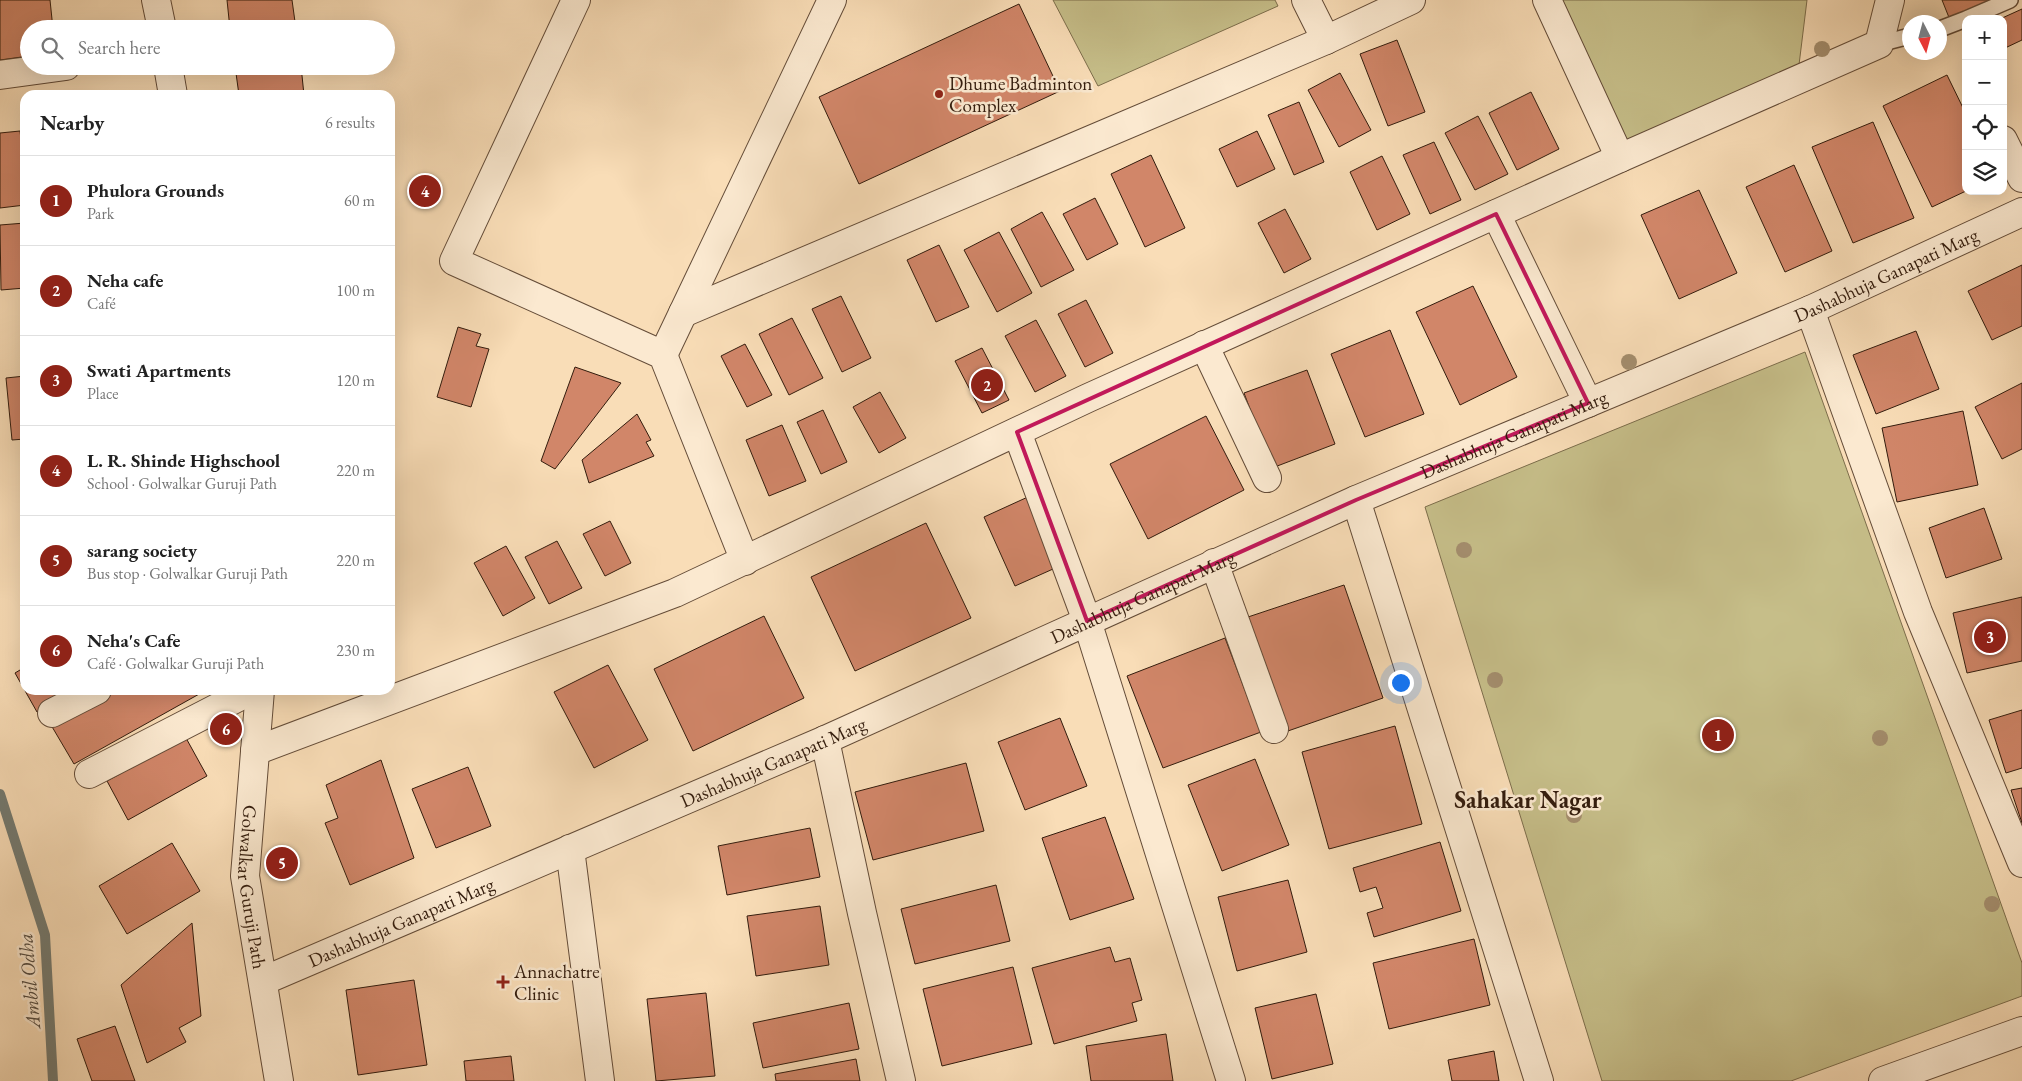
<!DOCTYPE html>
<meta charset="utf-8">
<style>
:root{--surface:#fff;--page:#f2f2f2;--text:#222;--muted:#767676;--line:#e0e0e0;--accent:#8f2418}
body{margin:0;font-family:"EB Garamond",serif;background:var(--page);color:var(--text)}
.controls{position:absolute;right:15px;top:15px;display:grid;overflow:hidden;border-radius:10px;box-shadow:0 5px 20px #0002}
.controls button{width:45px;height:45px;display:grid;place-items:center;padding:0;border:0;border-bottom:1px solid var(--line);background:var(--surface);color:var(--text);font:25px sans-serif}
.compass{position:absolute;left:1902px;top:15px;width:45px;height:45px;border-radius:50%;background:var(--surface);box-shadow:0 5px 20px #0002;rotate:174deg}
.you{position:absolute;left:1400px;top:682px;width:18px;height:18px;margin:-12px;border:4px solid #fff;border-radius:50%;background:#1a73e8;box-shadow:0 0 0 8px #1a73e833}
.badge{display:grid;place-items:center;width:32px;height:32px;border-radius:50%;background:var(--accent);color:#fff;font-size:16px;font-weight:700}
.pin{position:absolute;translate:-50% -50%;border:2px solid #fff;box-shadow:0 1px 5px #0006}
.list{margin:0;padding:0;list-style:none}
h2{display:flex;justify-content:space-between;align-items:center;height:65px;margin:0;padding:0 20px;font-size:21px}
h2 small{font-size:16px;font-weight:400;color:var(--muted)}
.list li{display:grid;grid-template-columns:32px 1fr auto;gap:15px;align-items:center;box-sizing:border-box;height:90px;padding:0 20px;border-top:1px solid var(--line)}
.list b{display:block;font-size:19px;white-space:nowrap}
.list p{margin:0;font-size:16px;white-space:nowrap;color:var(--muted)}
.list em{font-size:16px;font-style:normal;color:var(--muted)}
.icon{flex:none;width:28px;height:28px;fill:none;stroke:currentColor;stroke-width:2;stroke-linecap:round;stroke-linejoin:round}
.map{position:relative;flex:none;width:2022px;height:1081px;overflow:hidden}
.search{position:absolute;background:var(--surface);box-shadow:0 5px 20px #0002;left:20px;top:20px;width:375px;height:55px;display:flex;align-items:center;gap:12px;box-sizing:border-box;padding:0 18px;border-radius:28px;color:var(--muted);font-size:19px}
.panel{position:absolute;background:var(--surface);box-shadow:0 5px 20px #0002;left:20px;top:90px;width:375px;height:605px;border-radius:15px}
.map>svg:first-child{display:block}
.green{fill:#c6be89;stroke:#7c6d4b}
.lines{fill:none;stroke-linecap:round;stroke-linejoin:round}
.stream{stroke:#747b72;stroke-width:10}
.building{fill:#d18669;stroke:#331c0d}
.service-casing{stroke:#644c38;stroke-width:18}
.minor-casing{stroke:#644c38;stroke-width:30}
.tertiary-casing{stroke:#644c38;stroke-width:30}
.service{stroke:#fbe9d0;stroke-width:15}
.minor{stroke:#fbe9d0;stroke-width:28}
.tertiary{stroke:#fbe9d0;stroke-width:28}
.tree{fill:#a48e6e}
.marked{fill:none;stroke:#c2185b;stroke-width:4;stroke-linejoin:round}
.poi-dot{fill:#8f2418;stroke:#fbe9d0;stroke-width:2}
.labels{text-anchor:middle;stroke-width:5;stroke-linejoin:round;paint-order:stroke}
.poi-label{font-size:19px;fill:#331c0d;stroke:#fbe9d0;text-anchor:start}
.street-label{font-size:19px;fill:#331c0d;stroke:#fbe9d0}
.water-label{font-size:20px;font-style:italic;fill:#544b40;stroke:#fbe9d0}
.district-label{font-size:24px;font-weight:bold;fill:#331c0d;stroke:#fbe9d0}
</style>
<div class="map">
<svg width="2022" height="1081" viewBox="0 0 2022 1081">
<rect width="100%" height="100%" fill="#f9ddb7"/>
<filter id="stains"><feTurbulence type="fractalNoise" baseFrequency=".004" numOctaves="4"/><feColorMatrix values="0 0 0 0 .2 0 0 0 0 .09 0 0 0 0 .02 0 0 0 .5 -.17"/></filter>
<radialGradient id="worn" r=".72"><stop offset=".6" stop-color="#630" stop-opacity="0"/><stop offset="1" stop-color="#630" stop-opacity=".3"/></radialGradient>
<path class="green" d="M1053 0H1275L1278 6 1098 86Z
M1559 0H1807L1797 81 1620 158Z
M1805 352 2022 963V996L1791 1081H1602L1425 507Z"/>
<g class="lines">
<path class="stream" d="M0 794 45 935 53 1081"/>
</g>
<path class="building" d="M0 0H50L53 29H29V56L0 60Z
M227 0H292L296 29H230Z
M1942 0H1999L1950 20Z
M1019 4 1060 91 859 184 819 97Z
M2022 9V40L2003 49V19H2000Z
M1397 40 1425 112 1388 126 1360 54Z
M235 66H301L304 95H239Z
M1340 73 1371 130 1339 147 1308 90Z
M1947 75 1966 114V191L1932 207 1883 106Z
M1531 92 1559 149 1517 170 1489 113Z
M1299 102 1324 162 1294 175 1268 115Z
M1478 116 1508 174 1475 190 1445 133Z
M1873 122 1914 218 1853 243 1812 147Z
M20 131 25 173V205L0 208V133Z
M1257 131 1275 169 1237 187 1219 149Z
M1434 142 1461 200 1430 214 1403 155Z
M1151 155 1185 228 1145 247 1111 174Z
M1382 156 1410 214 1377 230 1350 172Z
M1794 165 1832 251 1785 272 1746 187Z
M1699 190 1737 273 1679 299 1641 215Z
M1095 198 1118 244 1087 260 1063 214Z
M1285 209 1311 259 1284 273 1258 223Z
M1042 212 1074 270 1041 287 1011 229Z
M25 223V288L1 290 0 225Z
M999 232 1032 293 997 312 964 250Z
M939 245 969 307 936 322 907 260Z
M2022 265V326L1992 340 1968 291Z
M1473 286 1517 377 1460 405 1416 312Z
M841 296 871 358 842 372 812 309Z
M1086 300 1113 353 1085 367 1058 314Z
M792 318 823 378 789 395 759 334Z
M1036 320 1066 376 1035 392 1005 336Z
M458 327 481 334 476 346 489 349 471 407 437 397Z
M1390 330 1424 414 1365 437 1331 354Z
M1916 331 1939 389 1876 414 1853 355Z
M745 344 772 395 747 407 721 356Z
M982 348 1009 400 982 413 955 361Z
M575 367 621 383 555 469 541 461Z
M1307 370 1335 444 1272 468 1244 393Z
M25 376V439L12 440 6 378Z
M2022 383V449L2002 459 1975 407Z
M880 392 906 438 879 453 853 407Z
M823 410 847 462 821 474 797 422Z
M1963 411 1978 485 1897 502 1882 428Z
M637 414 651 440 646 442 654 456 589 483 582 460Z
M1206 416 1244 490 1148 539 1110 464Z
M782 425 806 481 769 496 746 440Z
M1030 496 1062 565 1015 586 984 517Z
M1984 508 2002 559 1946 578 1929 528Z
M610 521 631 563 605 576 583 534Z
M926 523 971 618 855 671 811 577Z
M557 541 582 588 549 604 525 557Z
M506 546 535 598 503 616 474 563Z
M1344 585 1383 698 1285 732 1245 618Z
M2022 597V661L1967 673 1953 613Z
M764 616 804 698 693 751 654 669Z
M1225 638 1261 732 1163 768 1127 676Z
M608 665 648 740 594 768 554 692Z
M25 667V690H77L37 712 15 673Z
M113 690H199L201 693 74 764 51 725Z
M2022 710V768L2006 773 1989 720Z
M1060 718 1087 786 1025 810 998 742Z
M1395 726 1422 824 1329 849 1302 752Z
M186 738 207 776 128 820 107 781Z
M1255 759 1289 845 1222 871 1188 785Z
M381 760 414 858 350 885 325 823 338 818 326 785Z
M966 763 984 831 873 860 855 792Z
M468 767 491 826 436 848 412 789Z
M2022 788V823L2011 790Z
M1105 817 1134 899 1070 920 1042 838Z
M810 828 820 877 727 895 718 846Z
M1440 842 1461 911 1374 937 1367 913 1383 908 1376 887 1360 892 1353 868Z
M172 843 200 891 127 934 99 886Z
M1288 880 1307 952 1237 971 1218 897Z
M996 885 1010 941 915 964 901 909Z
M820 906 829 965 756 976 747 916Z
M192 923 201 1016 179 1028 186 1042 147 1063 121 985Z
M1474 939 1490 1005 1389 1029 1373 963Z
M1110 947 1115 962 1130 958 1142 1000 1132 1003 1137 1021 1054 1044 1032 968Z
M1013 967 1032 1044 942 1066 923 989Z
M414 980 427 1065 358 1075 346 990Z
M706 993 715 1076 656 1081 647 999Z
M1316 994 1333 1064 1272 1079 1255 1008Z
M849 1003 859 1049 763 1068 753 1023Z
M115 1026 135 1081H92L77 1039Z
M1166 1034 1173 1081H1091L1086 1046Z
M1494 1051 1499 1081H1452L1448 1060Z
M511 1056 514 1081H466L464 1061Z
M856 1059 860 1081H776L775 1074Z"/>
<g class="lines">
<defs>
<path id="service" d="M1966 19 2010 0
M1940 29 1966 19
M1879 44 1910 36"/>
<g id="minor">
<path d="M576 0 454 261 663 355 745 561"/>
<path d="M1306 0 1326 40"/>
<path d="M1547 0 1620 158"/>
<path d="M0 75 66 66"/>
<path d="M2003 140 2022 178"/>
<path d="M1496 214 1588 403"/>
<path d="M1810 310 1918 612 2022 863"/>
<path d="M683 313 1326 40 1411 0"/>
<path d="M1204 345 1267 478"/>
<path d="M663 355 832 0"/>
<path d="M1017 432 1087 621 1231 1081"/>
<path d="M1356 500 1539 1081"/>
<path d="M1214 563 1274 729"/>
<path d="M52 713 97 690"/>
<path d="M825 740 862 913 901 1081"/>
<path d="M255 751 675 593 1088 398 1620 158 1879 44 1890 0"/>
<path d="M89 774 252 690"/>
<path d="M570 849 600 1081"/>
<path id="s1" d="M263 981 825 740 1356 500 1810 310 2022 212"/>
<path d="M1883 1081 2022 1031"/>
</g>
<g id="tertiary">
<path d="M156 0 162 29"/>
<path d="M168 66 173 95"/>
<path id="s2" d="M260 690 245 876 279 1081"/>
</g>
</defs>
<use href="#service" class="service-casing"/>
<use href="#minor" class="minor-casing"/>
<use href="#tertiary" class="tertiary-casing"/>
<use href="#service" class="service"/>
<use href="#minor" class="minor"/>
<use href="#tertiary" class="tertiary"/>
</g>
<g class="tree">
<circle cx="1822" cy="49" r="8"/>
<circle cx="1629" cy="362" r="8"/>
<circle cx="1464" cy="550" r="8"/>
<circle cx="1495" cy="680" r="8"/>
<circle cx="1880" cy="738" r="8"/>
<circle cx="1574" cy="815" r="8"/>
<circle cx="1992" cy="904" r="8"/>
</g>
<path class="marked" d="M1496 214 1588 403 1356 500 1087 621 1017 432Z"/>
<g class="poi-dot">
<circle cx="939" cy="94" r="5"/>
<path d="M500.5 974.5h5v5h5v5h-5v5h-5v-5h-5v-5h5z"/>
</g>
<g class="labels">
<g class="poi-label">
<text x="949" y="90">Dhume Badminton<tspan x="949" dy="22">Complex</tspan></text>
<text x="514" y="978">Annachatre<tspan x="514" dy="22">Clinic</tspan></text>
</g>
<g class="street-label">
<text dy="7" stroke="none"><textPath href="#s1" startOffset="1770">Dashabhuja Ganapati Marg</textPath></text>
<text dy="7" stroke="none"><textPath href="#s1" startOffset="1365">Dashabhuja Ganapati Marg</textPath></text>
<text dy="7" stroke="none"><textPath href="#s1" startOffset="960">Dashabhuja Ganapati Marg</textPath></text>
<text dy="7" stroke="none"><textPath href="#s1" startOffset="555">Dashabhuja Ganapati Marg</textPath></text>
<text dy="7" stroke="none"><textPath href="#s2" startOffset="198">Golwalkar Guruji Path</textPath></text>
<text dy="7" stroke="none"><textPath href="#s1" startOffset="150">Dashabhuja Ganapati Marg</textPath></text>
</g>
<g class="water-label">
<text transform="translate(29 981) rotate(-95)" y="7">Ambil Odha</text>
</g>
<g class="district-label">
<text x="1528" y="808">Sahakar Nagar</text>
</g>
</g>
<rect width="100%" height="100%" filter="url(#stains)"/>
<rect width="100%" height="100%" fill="url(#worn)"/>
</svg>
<div class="controls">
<button>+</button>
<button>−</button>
<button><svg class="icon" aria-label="locate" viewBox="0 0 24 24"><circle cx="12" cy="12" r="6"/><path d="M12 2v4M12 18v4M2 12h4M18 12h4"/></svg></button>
<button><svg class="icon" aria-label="layers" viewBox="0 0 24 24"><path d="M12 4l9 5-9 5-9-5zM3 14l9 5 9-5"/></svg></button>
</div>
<svg class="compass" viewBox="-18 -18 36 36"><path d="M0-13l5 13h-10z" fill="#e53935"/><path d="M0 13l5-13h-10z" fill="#767676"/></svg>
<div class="you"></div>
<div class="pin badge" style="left:1718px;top:735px">1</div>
<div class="pin badge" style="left:987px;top:385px">2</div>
<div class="pin badge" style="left:1990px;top:637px">3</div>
<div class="pin badge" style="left:425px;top:191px">4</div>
<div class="pin badge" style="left:282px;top:863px">5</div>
<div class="pin badge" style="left:226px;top:729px">6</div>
<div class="search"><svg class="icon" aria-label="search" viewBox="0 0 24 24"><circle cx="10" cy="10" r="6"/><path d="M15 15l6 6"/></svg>Search here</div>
<section class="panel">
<h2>Nearby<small>6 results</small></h2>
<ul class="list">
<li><span class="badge">1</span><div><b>Phulora Grounds</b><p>Park</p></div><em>60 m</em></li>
<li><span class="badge">2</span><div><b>Neha cafe</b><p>Café</p></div><em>100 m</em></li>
<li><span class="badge">3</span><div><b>Swati Apartments</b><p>Place</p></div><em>120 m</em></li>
<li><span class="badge">4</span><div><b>L. R. Shinde Highschool</b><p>School · Golwalkar Guruji Path</p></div><em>220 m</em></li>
<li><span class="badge">5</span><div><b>sarang society</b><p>Bus stop · Golwalkar Guruji Path</p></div><em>220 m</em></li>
<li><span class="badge">6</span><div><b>Neha's Cafe</b><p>Café · Golwalkar Guruji Path</p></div><em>230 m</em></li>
</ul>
</section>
</div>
